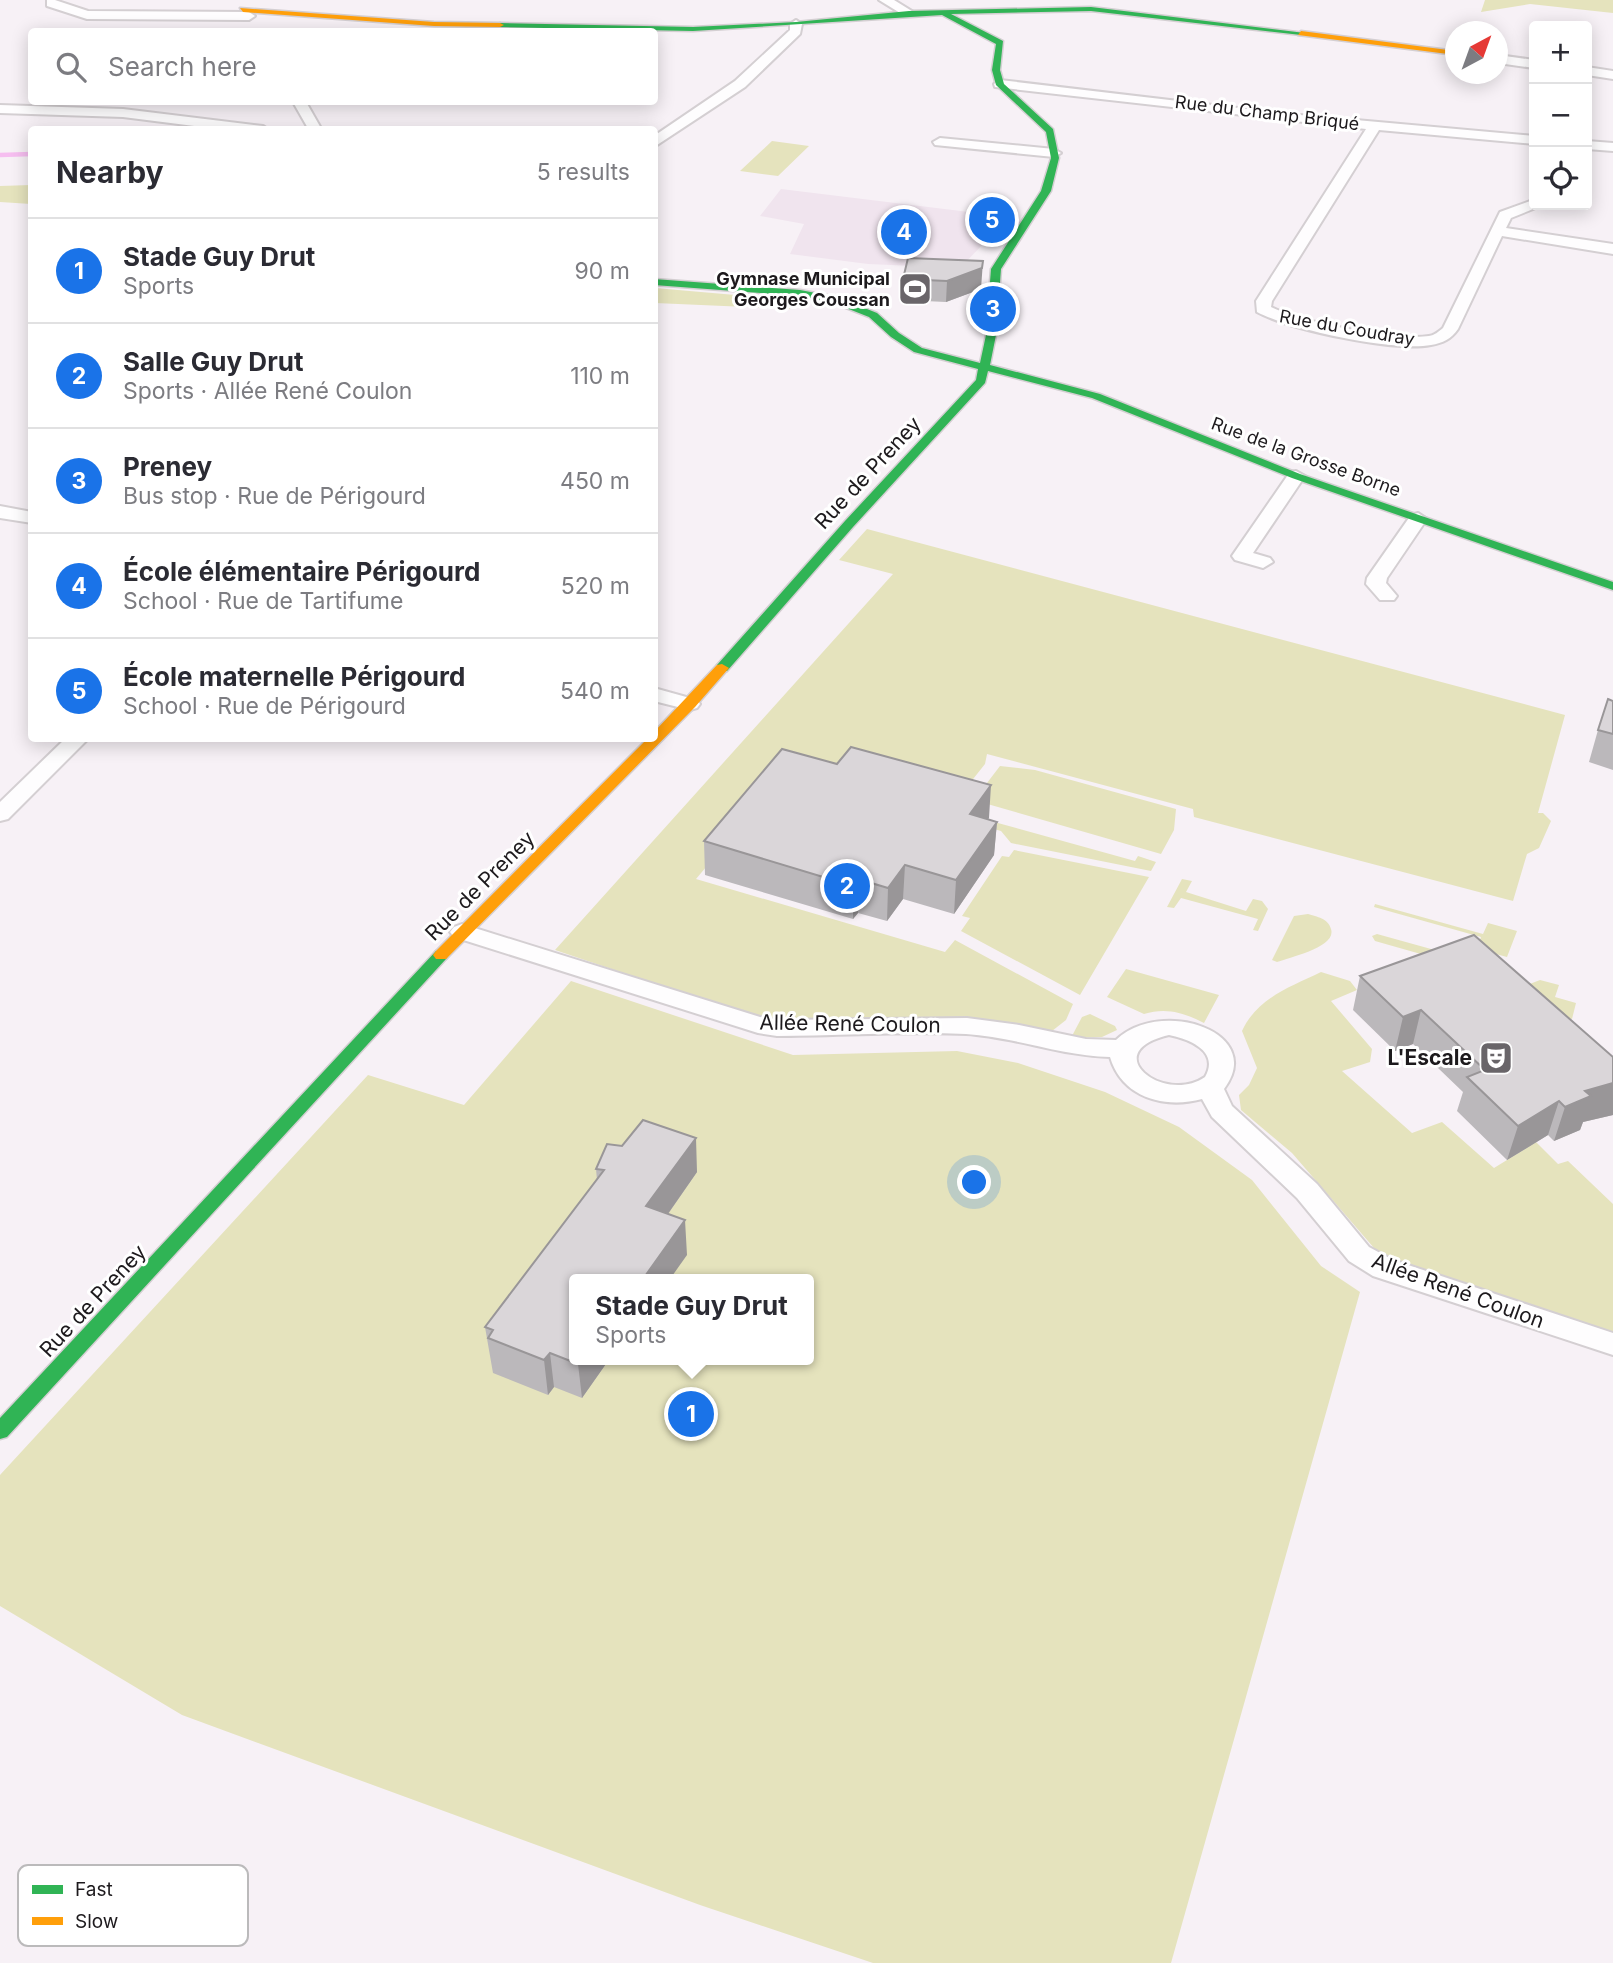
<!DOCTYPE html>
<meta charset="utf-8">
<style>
:root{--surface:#fff;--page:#f7f7f7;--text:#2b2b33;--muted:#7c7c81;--line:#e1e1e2;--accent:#1a73e8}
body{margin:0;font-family:Inter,sans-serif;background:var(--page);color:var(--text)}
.controls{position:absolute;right:21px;top:21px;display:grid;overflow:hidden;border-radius:7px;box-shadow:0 4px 18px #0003}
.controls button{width:63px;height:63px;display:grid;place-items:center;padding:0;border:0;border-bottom:2px solid var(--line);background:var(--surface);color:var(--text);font:35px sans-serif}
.compass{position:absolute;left:1445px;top:21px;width:63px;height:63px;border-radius:50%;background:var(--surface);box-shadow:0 4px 18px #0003;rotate:41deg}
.you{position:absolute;left:975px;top:1183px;width:24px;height:24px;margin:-18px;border:5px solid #fff;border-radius:50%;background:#1a73e8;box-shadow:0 0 0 10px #1a73e833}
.badge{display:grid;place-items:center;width:46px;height:46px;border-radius:50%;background:var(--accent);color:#fff;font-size:23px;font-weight:700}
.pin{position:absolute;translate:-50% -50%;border:4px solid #fff;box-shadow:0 2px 7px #0006}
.popup{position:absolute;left:569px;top:1274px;width:245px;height:91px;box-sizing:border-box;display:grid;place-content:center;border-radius:7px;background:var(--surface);filter:drop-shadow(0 2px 5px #0005);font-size:23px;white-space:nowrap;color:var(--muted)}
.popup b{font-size:26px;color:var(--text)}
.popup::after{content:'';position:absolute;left:50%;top:100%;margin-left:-14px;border:14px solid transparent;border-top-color:var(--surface)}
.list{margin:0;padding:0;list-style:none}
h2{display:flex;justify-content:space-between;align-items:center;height:91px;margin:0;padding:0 28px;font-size:30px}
h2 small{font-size:23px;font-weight:400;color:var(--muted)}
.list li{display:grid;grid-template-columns:46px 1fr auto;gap:21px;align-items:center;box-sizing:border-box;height:105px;padding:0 28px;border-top:2px solid var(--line)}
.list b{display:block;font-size:26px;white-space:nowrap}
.list p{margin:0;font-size:23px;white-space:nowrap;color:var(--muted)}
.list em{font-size:23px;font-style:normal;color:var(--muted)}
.icon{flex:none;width:38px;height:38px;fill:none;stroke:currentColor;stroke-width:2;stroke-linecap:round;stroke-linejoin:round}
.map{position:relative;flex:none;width:1613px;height:1963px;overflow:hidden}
.search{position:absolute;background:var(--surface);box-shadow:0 4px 18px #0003;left:28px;top:28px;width:630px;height:77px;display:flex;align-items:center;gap:18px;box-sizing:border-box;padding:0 24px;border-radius:7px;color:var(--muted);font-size:26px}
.panel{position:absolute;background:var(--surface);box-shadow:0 4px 18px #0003;left:28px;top:126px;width:630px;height:616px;border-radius:7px}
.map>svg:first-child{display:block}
.built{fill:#f0e4ee}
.green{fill:#e5e3bd;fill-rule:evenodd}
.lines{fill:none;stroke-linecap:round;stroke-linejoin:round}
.stream{stroke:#f6bef0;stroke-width:4.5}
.street-casing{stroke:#d4cfd2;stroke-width:4}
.fast-casing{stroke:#d4cfd2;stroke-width:3}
.slow-casing{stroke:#d4cfd2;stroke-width:3}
.street{fill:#fefdfe;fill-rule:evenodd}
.fast{fill:#30b455;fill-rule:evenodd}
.slow{fill:#ff9f0a;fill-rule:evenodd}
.wall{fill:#bbb8bb}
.shaded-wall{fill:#999698}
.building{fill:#dad6d9;stroke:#999698;stroke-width:2}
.labels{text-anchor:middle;stroke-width:6;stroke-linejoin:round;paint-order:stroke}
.far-street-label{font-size:18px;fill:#1d1a1d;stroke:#fff}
.far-poi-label{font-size:18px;font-weight:bold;fill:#1d1a1d;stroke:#fff;text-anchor:end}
.street-label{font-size:21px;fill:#1d1a1d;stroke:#fff}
.poi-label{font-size:21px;font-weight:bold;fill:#1d1a1d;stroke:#fff;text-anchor:end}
.key{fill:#fff;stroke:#bbbabb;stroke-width:2}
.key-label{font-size:19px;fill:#1d1a1d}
</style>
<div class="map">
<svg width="1613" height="1963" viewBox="0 0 1613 1963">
<rect width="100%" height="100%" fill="#f7f1f6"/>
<path class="built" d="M781 189 1019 218 1000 241 987 240 960 268 868 264 790 254 804 224 760 216Z"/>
<path class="green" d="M1485 0H1613V13L1530 4 1481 12Z
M772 141 809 146 778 176 740 171Z
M31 185V204L0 202V186Z
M655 288 791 300H795L790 309 655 303Z
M867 529 1565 715 1538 813H1543L1551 821 1539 848 1527 854 1513 901 1194 817 1193 809 987 754 985 764 962 793 781 778 696 879 945 952 955 940 1073 1004 1066 1020 1052 1031 998 1021 944 1017 782 1021 757 1018 555 950 893 574 839 560Z
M1000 766 1035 770 1176 809 1174 830 1161 854 977 801V796Z
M987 820 1135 861 1138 856 1156 862 1151 871 1011 843 1001 831 983 826Z
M1014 850 1149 877 1080 995 961 931 970 918 962 916 1002 856 1009 857Z
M1182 879 1192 881 1186 892 1246 911 1253 899 1262 901 1268 909 1258 931 1253 930 1258 919 1181 898 1174 908 1167 907Z
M1375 904 1483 934 1488 923 1517 931 1507 957 1477 949 1481 937 1374 907Z
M1308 914C1317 917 1328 918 1331 929 1337 947 1290 957 1277 962L1272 960 1294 916Z
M1377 934 1503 969 1463 966 1375 941 1372 936Z
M1126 969 1219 995 1204 1023C1185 1013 1166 1007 1144 1014L1107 997Z
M1321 972 1350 981 1357 990 1331 1001 1372 1049 1370 1062 1342 1071 1412 1133 1442 1122 1494 1168 1536 1142 1558 1164 1568 1161 1613 1204V1332L1387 1258 1374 1248 1292 1153 1241 1110 1239 1095 1249 1085 1257 1068 1242 1031C1257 998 1290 987 1321 972Z
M1540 980 1559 985 1555 997 1576 1003 1572 1019 1497 997Z
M571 981 793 1055 957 1051 1018 1063 1105 1092 1179 1127 1252 1180 1321 1266 1360 1292 1171 1963H873L700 1905 182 1715 0 1606V1475L368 1075 464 1105ZM574 1279H808V1360H574Z
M1090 1014 1115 1026 1117 1030 1102 1037 1073 1038V1034L1082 1017Z"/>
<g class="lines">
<path class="stream" d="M0 155 32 154"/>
<defs>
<path id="street" d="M47 0H55L88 11 249 12 255 16 249 20 87 19 47 6Z
M879 0H894L915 13 905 16Z
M796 20 802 24 800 34 745 87 654 147V136L735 81 790 30V24Z
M1498 55 1534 60V68L1498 63Z
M1587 67 1613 71V79L1587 75Z
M1000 80 1289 114 1534 136V144L1379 130 1272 301 1271 307C1301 322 1396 341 1429 336 1435 335 1438 332 1443 328L1500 212 1533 200 1534 205H1540L1538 207 1511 218 1506 228 1613 244V254L1502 236 1458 329C1451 339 1443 343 1431 345 1394 352 1291 330 1257 312L1256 301 1366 129 995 87 994 84Z
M293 102H306L322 130H309Z
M0 105 123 109 263 126 269 130H226L123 117 0 113Z
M940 138 1054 149 1061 153 1054 157 935 145 933 142Z
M1587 141 1613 143V151L1587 149Z
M1296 471 1305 476 1253 553 1270 558 1273 562 1263 568 1235 560 1232 556 1290 472Z
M0 506 32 512V523L0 518Z
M1418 513 1427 519 1387 578 1386 583 1397 596 1394 600H1380L1366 584 1367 578 1411 515Z
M654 688 697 700 700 704 697 708 690 710 654 701Z
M66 738H89L8 819 0 821V802Z
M462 924 760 1017 777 1020 967 1018 1019 1025 1086 1039 1116 1040C1161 997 1267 1032 1224 1089L1232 1106 1317 1184 1369 1247 1393 1260 1613 1333V1355L1373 1276 1349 1261 1297 1198 1212 1117 1202 1099C1165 1109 1122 1098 1110 1057 1062 1056 1015 1037 966 1034 904 1031 840 1036 777 1036L758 1033 454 937 450 932 454 927ZM1169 1035C1189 1039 1220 1051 1205 1077 1164 1105 1096 1052 1169 1035Z"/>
<path id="fast" d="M1091 7 1305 33 1301 35 1091 11 951 14 1003 41 1000 70 1004 84 1053 129 1059 158 1051 191 1001 269 996 335 990 365 1100 394 1300 474 1613 582V590L1292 478 1092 398 988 371 985 383 853 527 727 671H717V665L845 521 976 380 978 369 914 352 891 337 869 317 831 302 800 296 654 285V279L800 290 837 297 877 313 899 333 922 348 980 363 986 335 991 269 1041 191 1051 158 1046 132 996 85 992 70 996 44 942 15 693 31 500 27 496 25 500 23 693 27 796 22 909 11Z
M441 950 449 955 446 959 7 1437 0 1439V1418L436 951Z"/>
<path id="slow" d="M240 8 434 22 500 23 504 25 500 27 434 26 243 12Z
M1301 31 1456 51V55L1298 35Z
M722 664 729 668 695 707 446 959H436L433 955 436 951 648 738H654V732L717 665Z"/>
</defs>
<use href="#street" class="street-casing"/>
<use href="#fast" class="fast-casing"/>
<use href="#slow" class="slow-casing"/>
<use href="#street" class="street"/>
<use href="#fast" class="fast"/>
<use href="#slow" class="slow"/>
</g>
<path class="wall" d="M908 258 981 289 946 302 903 300V279Z
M1613 701V770L1589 762 1598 730Z
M837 764 989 818 987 819 997 822 994 855 954 914 903 899 887 921 858 913 853 919 705 875 704 841Z
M1360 976 1613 1057V1115L1583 1122 1580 1130 1554 1141 1548 1135 1507 1160 1457 1111 1463 1092 1413 1044 1395 1051 1353 1010Z
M596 1169 697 1172 668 1214 687 1255 574 1279V1360H614L613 1362 608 1361 582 1398 554 1387 548 1395 493 1373 485 1327 597 1180Z"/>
<path class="shaded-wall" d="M983 261 981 289 946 302 947 281Z
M991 785 989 818 968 847 970 814Z
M997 822 994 855 954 914 956 880Z
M905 865 903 899 887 921 888 888Z
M858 879V913L853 919V886Z
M1421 1010 1413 1044 1395 1051 1403 1017Z
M1613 1083V1115L1583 1122 1580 1130 1554 1141 1565 1107 1585 1091Z
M1559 1101 1548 1135 1507 1160 1518 1126Z
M696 1138 697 1172 649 1241 646 1206Z
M685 1220 687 1255 670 1279H643Z
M550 1353 554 1387 548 1395 544 1360Z
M581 1360H608V1361L582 1398 578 1364Z"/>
<path class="building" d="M908 258 983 261 982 268 947 281 903 279Z
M1608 699 1613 701V734L1598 730Z
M851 747 991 785 970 814 997 822 956 880 905 865 888 888 858 879 853 886 704 841 782 749 837 764Z
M1474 935 1613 1057V1083L1585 1091 1591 1096 1565 1107 1559 1101 1518 1126 1467 1077 1485 1070 1421 1010 1403 1017 1360 976Z
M643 1120 696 1138 646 1206 685 1220 643 1279H574V1360H581L578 1364 550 1353 544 1360 488 1338 493 1330 485 1327 604 1170 596 1169 607 1144 622 1146Z"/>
<defs>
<symbol id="stadium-square" viewBox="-11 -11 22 22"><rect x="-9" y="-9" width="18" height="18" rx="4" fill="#696569" stroke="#fff"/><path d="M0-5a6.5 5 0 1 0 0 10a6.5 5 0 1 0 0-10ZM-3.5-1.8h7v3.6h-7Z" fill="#fff"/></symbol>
<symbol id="theatre-square" viewBox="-11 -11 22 22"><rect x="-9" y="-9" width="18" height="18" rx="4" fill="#696569" stroke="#fff"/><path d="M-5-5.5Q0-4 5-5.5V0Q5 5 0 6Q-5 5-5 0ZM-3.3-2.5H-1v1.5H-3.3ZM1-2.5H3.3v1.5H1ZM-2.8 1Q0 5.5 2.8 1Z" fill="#fff"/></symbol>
</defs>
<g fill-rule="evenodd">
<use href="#stadium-square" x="896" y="270" width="38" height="38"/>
<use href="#theatre-square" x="1477" y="1039" width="38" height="38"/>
</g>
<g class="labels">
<g class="far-street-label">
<text transform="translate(1267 113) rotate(7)" y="6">Rue du Champ Briqué</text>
<text transform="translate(1347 328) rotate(10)" y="6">Rue du Coudray</text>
<text transform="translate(1306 457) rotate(20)" y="6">Rue de la Grosse Borne</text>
</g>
<g class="far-poi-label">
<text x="890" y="285">Gymnase Municipal<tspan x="890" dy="21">Georges Coussan</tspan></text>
</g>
<g class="street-label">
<text transform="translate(868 473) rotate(-47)" y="7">Rue de Preney</text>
<text transform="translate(480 886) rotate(-45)" y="7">Rue de Preney</text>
<text transform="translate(850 1024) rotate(1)" y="7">Allée René Coulon</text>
<text transform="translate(1458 1291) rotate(20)" y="7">Allée René Coulon</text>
<text transform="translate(93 1301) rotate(-47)" y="7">Rue de Preney</text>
</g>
<g class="poi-label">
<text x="1472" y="1065">L'Escale</text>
</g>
</g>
<rect x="18" y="1865" width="230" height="81" rx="10" class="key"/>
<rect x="32" y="1885" width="31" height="9" fill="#30b455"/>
<rect x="32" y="1917" width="31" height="8" fill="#ff9f0a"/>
<g class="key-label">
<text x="75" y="1896">Fast</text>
<text x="75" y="1928">Slow</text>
</g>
</svg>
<div class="controls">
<button>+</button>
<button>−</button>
<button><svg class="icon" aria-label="locate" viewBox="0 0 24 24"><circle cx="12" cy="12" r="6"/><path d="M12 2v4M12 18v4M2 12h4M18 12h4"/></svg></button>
</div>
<svg class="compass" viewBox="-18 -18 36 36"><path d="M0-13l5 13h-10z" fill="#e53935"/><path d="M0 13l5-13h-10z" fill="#7c7c81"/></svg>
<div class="you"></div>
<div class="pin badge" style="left:691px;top:1414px">1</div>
<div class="popup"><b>Stade Guy Drut</b>Sports</div>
<div class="pin badge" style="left:847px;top:886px">2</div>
<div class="pin badge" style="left:993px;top:309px">3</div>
<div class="pin badge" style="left:904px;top:232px">4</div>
<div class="pin badge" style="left:992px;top:220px">5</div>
<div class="search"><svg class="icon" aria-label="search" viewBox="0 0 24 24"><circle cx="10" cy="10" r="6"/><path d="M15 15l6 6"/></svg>Search here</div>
<section class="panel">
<h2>Nearby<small>5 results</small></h2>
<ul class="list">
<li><span class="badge">1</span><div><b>Stade Guy Drut</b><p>Sports</p></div><em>90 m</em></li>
<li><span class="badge">2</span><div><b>Salle Guy Drut</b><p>Sports · Allée René Coulon</p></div><em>110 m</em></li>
<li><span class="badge">3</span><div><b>Preney</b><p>Bus stop · Rue de Périgourd</p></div><em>450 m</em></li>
<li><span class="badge">4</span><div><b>École élémentaire Périgourd</b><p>School · Rue de Tartifume</p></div><em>520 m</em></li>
<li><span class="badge">5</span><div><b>École maternelle Périgourd</b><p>School · Rue de Périgourd</p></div><em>540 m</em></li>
</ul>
</section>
</div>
